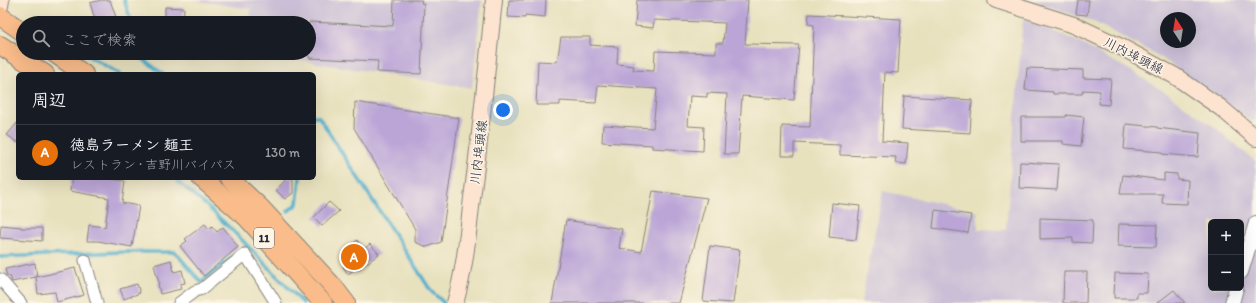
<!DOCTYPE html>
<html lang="ja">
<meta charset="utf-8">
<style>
:root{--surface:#171b24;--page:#20242c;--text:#f1f3f6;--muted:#9ea1a6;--line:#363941;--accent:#1f6fb2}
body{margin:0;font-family:Itim,"Klee One",sans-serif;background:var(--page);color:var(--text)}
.controls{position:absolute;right:12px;bottom:12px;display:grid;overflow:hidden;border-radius:6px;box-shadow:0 4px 16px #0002}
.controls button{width:36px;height:36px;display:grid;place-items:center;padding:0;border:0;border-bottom:1px solid var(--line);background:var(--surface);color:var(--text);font:20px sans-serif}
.compass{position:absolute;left:1160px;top:12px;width:36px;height:36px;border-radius:50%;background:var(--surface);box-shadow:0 4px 16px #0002;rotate:348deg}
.you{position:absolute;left:503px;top:110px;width:14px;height:14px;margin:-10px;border:3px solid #fff;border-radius:50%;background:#1a73e8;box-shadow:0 0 0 6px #1a73e833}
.badge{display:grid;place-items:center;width:26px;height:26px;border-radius:50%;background:var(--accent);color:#fff;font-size:13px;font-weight:700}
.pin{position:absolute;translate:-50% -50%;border:2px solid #fff;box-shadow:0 1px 4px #0006}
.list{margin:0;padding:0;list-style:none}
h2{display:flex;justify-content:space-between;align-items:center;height:52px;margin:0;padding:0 16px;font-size:17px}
h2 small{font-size:13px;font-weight:400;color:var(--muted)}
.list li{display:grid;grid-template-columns:26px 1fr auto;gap:12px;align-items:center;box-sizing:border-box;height:56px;padding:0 16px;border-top:1px solid var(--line)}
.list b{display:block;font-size:15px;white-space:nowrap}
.list p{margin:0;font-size:13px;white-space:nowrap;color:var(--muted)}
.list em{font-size:13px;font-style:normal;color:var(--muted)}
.icon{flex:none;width:22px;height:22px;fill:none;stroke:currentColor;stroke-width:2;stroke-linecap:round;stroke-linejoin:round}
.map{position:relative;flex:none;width:1256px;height:303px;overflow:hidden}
.search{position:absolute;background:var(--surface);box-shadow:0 4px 16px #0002;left:16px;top:16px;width:300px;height:44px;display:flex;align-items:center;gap:10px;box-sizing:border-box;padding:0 14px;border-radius:22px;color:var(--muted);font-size:15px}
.panel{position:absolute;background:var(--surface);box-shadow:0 4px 16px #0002;left:16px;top:72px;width:300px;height:108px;border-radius:6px}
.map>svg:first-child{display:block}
.industrial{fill:#cabfd6;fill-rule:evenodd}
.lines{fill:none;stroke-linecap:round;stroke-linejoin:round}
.stream{stroke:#4eafcd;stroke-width:3.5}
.building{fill:#bba5d7}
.minor-casing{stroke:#85827c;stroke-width:13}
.tertiary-casing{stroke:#85827c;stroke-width:16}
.secondary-casing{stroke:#85827c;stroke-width:18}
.trunk-casing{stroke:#85827c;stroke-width:20}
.minor{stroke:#fff;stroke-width:11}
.tertiary{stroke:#fff;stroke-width:14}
.secondary{stroke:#fde4d0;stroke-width:16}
.trunk{stroke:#f9bc8a;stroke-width:18}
.labels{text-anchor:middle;stroke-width:3;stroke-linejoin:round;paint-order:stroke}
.shield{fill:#fcf5e5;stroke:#63616e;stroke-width:1}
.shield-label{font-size:12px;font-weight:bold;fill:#22223b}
.street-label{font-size:13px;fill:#22223b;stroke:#fcf5e5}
</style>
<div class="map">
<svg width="1256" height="303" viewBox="0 0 1256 303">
<rect width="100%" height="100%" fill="#fcf5e5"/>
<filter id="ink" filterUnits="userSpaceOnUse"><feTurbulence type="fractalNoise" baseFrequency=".025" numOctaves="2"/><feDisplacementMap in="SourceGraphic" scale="8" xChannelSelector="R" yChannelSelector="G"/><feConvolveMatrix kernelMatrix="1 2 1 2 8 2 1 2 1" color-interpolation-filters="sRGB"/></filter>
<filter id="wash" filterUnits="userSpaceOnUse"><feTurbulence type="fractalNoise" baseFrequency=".012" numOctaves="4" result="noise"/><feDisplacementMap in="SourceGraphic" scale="16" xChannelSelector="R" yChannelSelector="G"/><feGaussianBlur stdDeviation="0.9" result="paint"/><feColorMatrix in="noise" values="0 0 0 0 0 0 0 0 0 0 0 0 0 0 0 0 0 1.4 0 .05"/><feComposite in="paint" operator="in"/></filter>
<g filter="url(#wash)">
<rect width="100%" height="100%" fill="#e8e1be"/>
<path class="industrial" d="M192 0H482L472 88 256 53H309V23H250L251 9Z
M1032 0H1256V120L1251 121 1202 84 1155 54 1094 22ZM1166 18H1190V42H1166Z
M1023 18 1072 39 1128 69 1168 94 1217 129 1256 162V303H861L883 191 978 212V229L1006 230ZM1211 222H1241V288H1211Z"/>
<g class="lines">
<path class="stream" d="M124 0 132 23
M83 53 120 74
M141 53 143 59 163 74
M314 116 319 117 431 291 444 303
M178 182 207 206 241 239 303 303
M288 211 297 204 300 178
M0 257 121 252H175L201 282 247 246"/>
</g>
<g id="blocks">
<path class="building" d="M101 0H110L118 23H96L90 3Z
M394 0H422L421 3 424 4 421 74 377 72 378 61 309 58V22L393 26Z
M509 0H546L545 17 525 15V18L508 17Z
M637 0H748L745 44 799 45 794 100 742 96 738 154H724L727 94 707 93V97L690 96 688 126 704 127 703 151 652 148V145L602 142 603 125 653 128 657 89 598 85 596 103 560 101V105H536L538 61 557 62 561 37H590V45L618 47 617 64 634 66 633 70 654 71 655 51 716 53V43H723L725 23 654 20 653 28 635 26Z
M1078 0H1089L1087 15 1076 14Z
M165 7 184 8 183 21 165 20Z
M809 14 901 19 898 73 885 72 882 141 908 143 906 164 895 163 896 157 840 155V145L794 143V156H781L782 126 810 127 814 25 808 24Z
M1027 68 1083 70V78L1111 79 1109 105 1099 104 1100 91 1083 90 1082 94H1053V92L1025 90Z
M904 96 972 100 970 133 902 129Z
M355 102 459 118 441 242 427 247 415 242V229L354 128Z
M1066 115 1084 117 1081 146 1063 144V141H1021V117H1066Z
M18 122V143L7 135Z
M1126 124 1157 127V128L1200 133 1198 157 1162 154V152L1124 149Z
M1020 162 1059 164 1057 190 1019 188Z
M1164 173 1177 174V179L1188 180 1187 204 1162 203 1163 194H1120L1123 175 1164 180Z
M72 178H105L125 181 122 203 139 206 132 247 98 241H87L89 225 105 227 109 198 70 191Z
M287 178H293V193L285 199 276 190Z
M653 191 707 198 679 303H552L566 220 622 229 619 248 641 252Z
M329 202 339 211 322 226 314 217Z
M832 203 860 206 856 240 829 237Z
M935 210 971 215 968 233 933 228Z
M1040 218 1093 220 1092 243 1073 242V238L1040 239Z
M205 224 209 229 212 226 217 232 223 227 238 247 204 276 180 246 187 241 185 239Z
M1119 224 1157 225 1156 247 1118 246Z
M1 225 21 227V228H42V241L0 238Z
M357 240 364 249 370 244 379 254 358 270 356 268 348 274 343 267 347 264 343 260 347 256 343 252Z
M710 246 740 250 733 303 703 301Z
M171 260 174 272 182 270 185 283 180 284 181 289 160 294 158 283H159L154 265Z
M35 263 37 277 75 268 84 295 57 302 55 292 38 294 36 277 12 282 10 276H7L5 269Z
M1064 272H1087L1086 303H1063Z
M1115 273 1148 274 1147 293H1137V298H1114Z
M137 284 140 293 124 299 120 289Z
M1174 290 1185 303H1157Z"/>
</g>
</g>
<g filter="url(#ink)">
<use href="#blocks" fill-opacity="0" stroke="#85827c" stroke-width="1"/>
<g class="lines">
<defs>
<path id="minor" d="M85 260 97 303
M0 279 21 303
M179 303 195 291 202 289 245 254 276 303"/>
<path id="tertiary" d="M1241 272 1256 223
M1232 303 1236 288"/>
<path id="secondary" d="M996 0 1074 25 1123 48 1175 76 1221 108 1256 138
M0 6 1 0
M455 303C465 269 468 233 472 198 481 132 487 66 494 0"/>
<path id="trunk" d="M0 16 23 32
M0 45 45 74
M54 53 84 74
M201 178 247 218 323 303
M229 178 261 208 333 286 346 303"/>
</defs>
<use href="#minor" class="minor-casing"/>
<use href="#tertiary" class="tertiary-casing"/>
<use href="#secondary" class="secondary-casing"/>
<use href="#trunk" class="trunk-casing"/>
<use href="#minor" class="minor"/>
<use href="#tertiary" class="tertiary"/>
<use href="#secondary" class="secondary"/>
<use href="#trunk" class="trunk"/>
</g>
</g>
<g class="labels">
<rect class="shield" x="254" y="228" width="20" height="20" rx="3"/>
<g class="shield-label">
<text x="264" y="242">11</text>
</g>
<g class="street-label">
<text transform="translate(1134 55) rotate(27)" y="5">川内埠頭線</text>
<text transform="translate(478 152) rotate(-83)" y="5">川内埠頭線</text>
</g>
</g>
</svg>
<div class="controls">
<button>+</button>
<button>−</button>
</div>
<svg class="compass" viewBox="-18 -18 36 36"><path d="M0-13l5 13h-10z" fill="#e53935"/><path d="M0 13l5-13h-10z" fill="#9ea1a6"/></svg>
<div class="you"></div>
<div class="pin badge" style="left:354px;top:257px;background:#e8710a">A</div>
<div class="search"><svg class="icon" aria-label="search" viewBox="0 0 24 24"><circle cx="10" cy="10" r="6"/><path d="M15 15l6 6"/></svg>ここで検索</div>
<section class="panel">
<h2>周辺<small></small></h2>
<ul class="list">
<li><span class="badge" style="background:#e8710a">A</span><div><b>徳島ラーメン 麺王</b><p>レストラン · 吉野川バイパス</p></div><em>130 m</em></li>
</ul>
</section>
</div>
